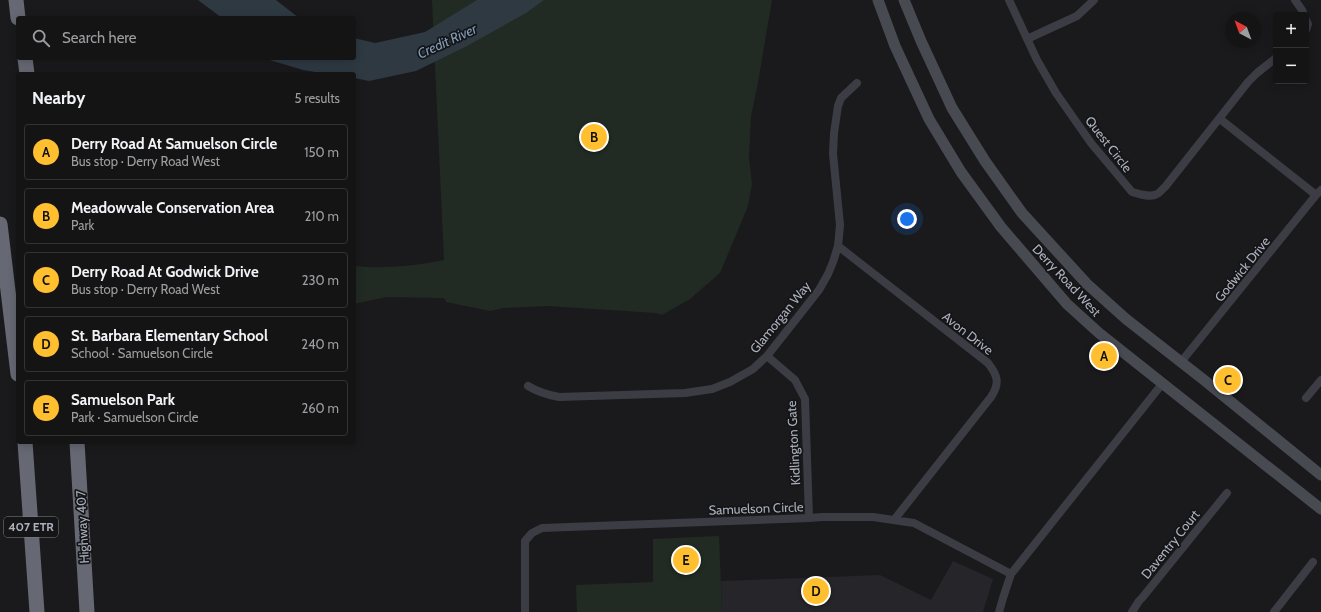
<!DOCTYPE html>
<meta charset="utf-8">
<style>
:root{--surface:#141415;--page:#212122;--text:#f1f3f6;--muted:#9d9ea0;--line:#333334;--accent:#ffbf2f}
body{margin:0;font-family:Cabin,sans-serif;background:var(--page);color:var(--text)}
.controls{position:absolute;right:12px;top:12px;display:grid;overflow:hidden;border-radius:4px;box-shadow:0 2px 10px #0003}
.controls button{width:36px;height:36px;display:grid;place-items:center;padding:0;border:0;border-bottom:1px solid var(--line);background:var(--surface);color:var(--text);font:20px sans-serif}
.compass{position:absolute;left:1225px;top:12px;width:36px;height:36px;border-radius:50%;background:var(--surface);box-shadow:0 2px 10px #0003;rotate:319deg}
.you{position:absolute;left:907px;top:219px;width:14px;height:14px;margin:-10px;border:3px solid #fff;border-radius:50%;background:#1a73e8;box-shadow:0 0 0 6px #1a73e833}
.badge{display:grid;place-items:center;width:26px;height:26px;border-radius:50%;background:var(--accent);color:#111;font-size:13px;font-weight:700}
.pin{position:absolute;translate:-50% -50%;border:2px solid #fff;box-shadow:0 1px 4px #0006}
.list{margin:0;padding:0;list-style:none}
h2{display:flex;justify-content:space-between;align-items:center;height:52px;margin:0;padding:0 16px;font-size:17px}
h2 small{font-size:13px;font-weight:400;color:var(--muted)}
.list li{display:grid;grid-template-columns:26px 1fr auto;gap:12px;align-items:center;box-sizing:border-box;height:56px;margin:0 8px 8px;padding:0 8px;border:1px solid var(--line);border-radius:4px}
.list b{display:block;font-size:15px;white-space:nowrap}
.list p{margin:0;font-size:13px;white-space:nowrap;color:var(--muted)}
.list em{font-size:13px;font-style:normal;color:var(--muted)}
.icon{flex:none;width:22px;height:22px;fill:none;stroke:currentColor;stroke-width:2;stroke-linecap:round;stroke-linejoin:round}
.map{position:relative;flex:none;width:1321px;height:612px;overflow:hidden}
.search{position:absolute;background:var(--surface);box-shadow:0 2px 10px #0003;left:16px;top:16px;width:340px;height:44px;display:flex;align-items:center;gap:10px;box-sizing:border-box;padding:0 14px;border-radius:4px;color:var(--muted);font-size:15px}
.panel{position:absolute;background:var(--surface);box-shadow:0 2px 10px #0003;left:16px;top:72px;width:340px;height:372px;border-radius:4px}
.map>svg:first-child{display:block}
.built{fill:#26262a}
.green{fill:#212b23}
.water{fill:#2e3942}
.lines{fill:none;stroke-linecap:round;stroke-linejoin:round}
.minor{stroke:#3c3d44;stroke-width:8}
.secondary{stroke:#484a52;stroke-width:11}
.motorway{stroke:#666973;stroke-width:15}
.labels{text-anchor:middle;stroke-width:3.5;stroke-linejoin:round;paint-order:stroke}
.shield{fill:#151517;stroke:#7e828b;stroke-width:1}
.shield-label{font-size:12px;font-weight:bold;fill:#abb0bd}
.street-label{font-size:13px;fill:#abb0bd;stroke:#151517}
.water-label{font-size:14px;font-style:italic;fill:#809dba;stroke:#151517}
</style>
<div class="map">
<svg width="1321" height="612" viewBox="0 0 1321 612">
<rect width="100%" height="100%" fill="#1a1a1c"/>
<path class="built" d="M953 561 993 579 983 612H722L721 581 880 575 931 600Z"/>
<path class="green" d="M432 0H772L757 88 751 116 749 158 752 184 748 206 720 273 690 299 662 315 656 313 547 306 503 308 490 311 446 302 445 299 443 298 386 297 354 304V266C384 269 415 266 444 260Z
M719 536 722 612H577L576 585 653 582V539Z"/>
<path class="water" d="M198 0H276L299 18H222Z
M477 0H544L526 13 467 46 416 71 369 81 354 78V74H327L303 70 263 58H354V38L375 43 425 32Z"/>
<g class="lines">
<path class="minor" d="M1009 0 1037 60 1056 93 1091 143 1132 192C1139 194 1150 198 1157 194 1160 193 1162 189 1165 187L1248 82 1257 73 1276 58
M1295 0 1302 10 1304 15
M1306 20 1308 24 1306 30
M1027 39 1077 16 1094 0
M1220 119 1316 195
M838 246 988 363C998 376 1000 383 991 397L894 520
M767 356 795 380 805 399 809 518
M1181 362 1316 195 1321 190
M528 386C538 392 548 395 559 397L685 393 712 389 730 382 753 369 767 356 819 290 828 274 833 262 838 246 840 225 833 154 834 133 838 106 841 98 857 83
M1306 398 1321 380
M525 612V541L532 533 542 528 809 518 823 517H873L914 523 1011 574
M999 612 1003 598 1011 574 1162 384
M1132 612 1139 601 1142 598 1227 493
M1274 612 1313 562"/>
<path class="secondary" d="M878 0 895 46 929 119 961 172 1001 227 1067 304 1099 333 1321 509
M904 0 921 41 952 108 985 161 1022 213 1087 284 1126 319 1204 380 1321 475"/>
<path class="motorway" d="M16 0 18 18
M25 58 27 74
M0 224 18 374
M25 442 37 612
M77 442 87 612"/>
</g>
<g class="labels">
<rect class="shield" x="4" y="517" width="54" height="20" rx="3"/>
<g class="shield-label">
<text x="31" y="531">407 ETR</text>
</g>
<g class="street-label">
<text transform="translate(1109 144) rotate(52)" y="5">Quest Circle</text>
<text transform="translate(1242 269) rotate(-51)" y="5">Godwick Drive</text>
<text transform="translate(1067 280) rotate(47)" y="5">Derry Road West</text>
<text transform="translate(780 317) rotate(-51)" y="5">Glamorgan Way</text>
<text transform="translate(968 333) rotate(38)" y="5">Avon Drive</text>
<text transform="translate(793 443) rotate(-93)" y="5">Kidlington Gate</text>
<text transform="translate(756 508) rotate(-2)" y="5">Samuelson Circle</text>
<text transform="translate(82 527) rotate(-93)" y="5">Highway 407</text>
<text transform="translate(1170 544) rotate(-51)" y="5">Daventry Court</text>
</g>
<g class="water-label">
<text transform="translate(447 41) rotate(-25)" y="5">Credit River</text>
</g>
</g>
</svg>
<div class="controls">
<button>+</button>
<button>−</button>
</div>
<svg class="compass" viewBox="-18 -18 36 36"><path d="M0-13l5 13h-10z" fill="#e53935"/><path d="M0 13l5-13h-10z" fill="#9d9ea0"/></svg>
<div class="you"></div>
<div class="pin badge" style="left:1104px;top:356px">A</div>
<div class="pin badge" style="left:594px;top:137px">B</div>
<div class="pin badge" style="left:1228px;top:380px">C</div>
<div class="pin badge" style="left:816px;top:591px">D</div>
<div class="pin badge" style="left:686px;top:560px">E</div>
<div class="search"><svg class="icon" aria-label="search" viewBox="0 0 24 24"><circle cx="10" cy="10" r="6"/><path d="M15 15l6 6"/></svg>Search here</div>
<section class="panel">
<h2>Nearby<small>5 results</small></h2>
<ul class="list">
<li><span class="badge">A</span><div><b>Derry Road At Samuelson Circle</b><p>Bus stop · Derry Road West</p></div><em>150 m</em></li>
<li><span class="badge">B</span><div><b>Meadowvale Conservation Area</b><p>Park</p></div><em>210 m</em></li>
<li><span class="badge">C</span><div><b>Derry Road At Godwick Drive</b><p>Bus stop · Derry Road West</p></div><em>230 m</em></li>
<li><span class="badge">D</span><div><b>St. Barbara Elementary School</b><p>School · Samuelson Circle</p></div><em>240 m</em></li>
<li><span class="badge">E</span><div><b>Samuelson Park</b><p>Park · Samuelson Circle</p></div><em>260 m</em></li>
</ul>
</section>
</div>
